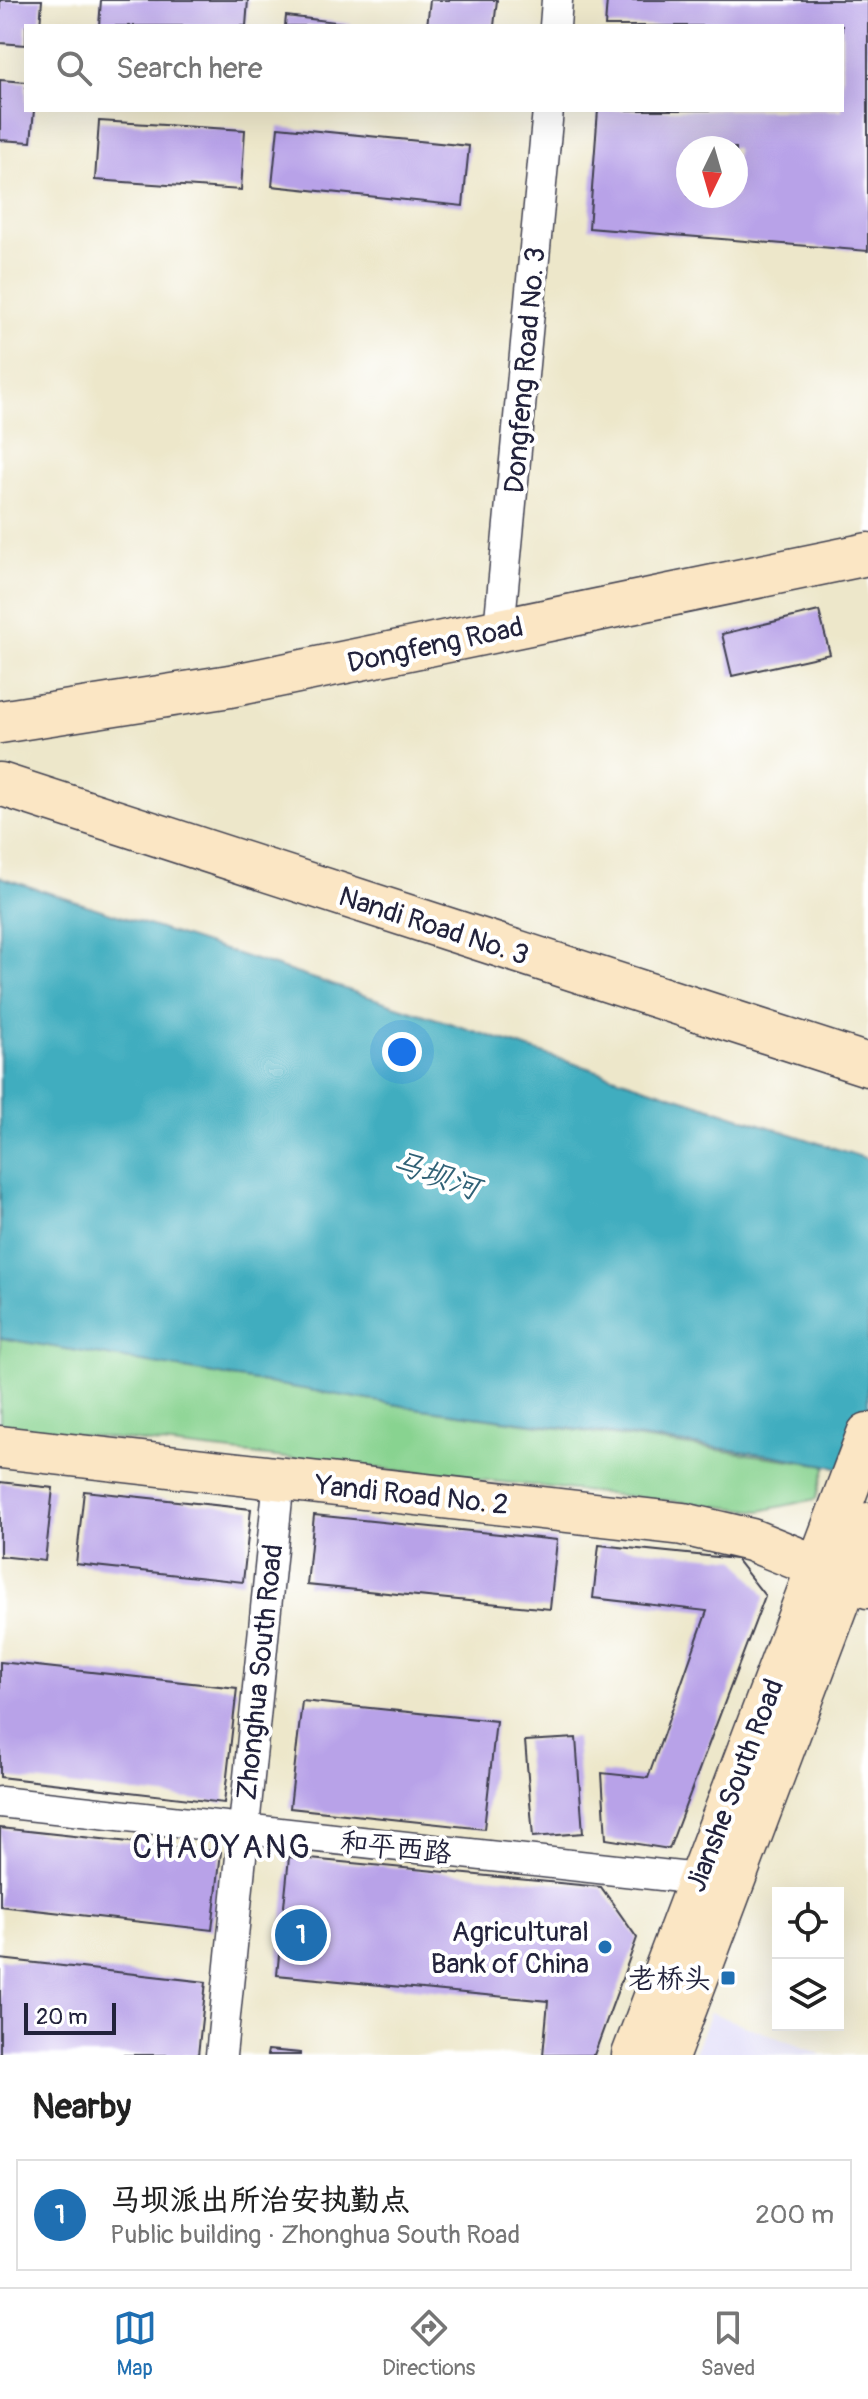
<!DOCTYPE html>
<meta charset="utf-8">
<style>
:root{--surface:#fff;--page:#f2f2f2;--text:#222;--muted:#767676;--line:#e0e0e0;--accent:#1f6fb2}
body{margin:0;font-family:Pangolin,"LXGW WenKai TC",sans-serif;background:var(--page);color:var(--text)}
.controls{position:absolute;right:24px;bottom:24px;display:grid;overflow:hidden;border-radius:0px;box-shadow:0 8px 32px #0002}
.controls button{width:72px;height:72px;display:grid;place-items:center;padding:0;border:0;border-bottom:2px solid var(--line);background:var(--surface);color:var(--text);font:40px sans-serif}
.compass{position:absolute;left:676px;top:136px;width:72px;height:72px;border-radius:50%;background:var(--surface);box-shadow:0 8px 32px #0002;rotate:185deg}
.scale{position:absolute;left:24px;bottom:20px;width:92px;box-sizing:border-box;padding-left:8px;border:4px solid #22223b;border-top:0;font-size:22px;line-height:28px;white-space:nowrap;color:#22223b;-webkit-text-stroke:6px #fff;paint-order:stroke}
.you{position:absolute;left:402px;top:1052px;width:28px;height:28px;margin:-20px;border:6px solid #fff;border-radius:50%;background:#1a73e8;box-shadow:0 0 0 12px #1a73e833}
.badge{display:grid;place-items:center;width:52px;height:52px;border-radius:50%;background:var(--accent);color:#fff;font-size:26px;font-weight:700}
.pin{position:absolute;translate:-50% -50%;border:4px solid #fff;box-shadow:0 2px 8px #0006}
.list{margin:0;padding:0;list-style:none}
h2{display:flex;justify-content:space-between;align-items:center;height:104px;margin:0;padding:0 32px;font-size:34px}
h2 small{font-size:26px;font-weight:400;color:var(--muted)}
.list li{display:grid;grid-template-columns:52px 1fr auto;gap:24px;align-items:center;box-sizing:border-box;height:112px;margin:0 16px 16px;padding:0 16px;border:2px solid var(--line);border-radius:0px}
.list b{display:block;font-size:30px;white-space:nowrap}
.list p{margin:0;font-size:26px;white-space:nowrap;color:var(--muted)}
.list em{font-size:26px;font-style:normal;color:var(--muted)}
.icon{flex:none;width:44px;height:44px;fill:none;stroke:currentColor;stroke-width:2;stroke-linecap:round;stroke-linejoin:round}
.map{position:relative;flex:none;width:868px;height:2055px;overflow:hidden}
.search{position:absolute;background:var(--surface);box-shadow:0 8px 32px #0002;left:24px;right:24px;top:24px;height:88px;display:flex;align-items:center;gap:20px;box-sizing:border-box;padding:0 28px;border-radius:0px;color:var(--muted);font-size:30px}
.sheet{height:232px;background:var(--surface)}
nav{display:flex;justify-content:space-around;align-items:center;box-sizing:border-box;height:112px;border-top:2px solid var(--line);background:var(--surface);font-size:22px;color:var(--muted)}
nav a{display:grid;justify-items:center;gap:4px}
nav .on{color:var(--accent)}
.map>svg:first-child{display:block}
.built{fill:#dad6f7}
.green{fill:#88d390;stroke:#557a66;stroke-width:2}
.water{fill:#40adbf;stroke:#31687d;stroke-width:2}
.building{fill:#b8a2e8;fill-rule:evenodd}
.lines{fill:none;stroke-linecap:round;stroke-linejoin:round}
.street-casing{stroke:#404050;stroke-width:33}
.secondary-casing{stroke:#404050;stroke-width:45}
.street{stroke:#fff;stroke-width:30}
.secondary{stroke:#fbe6c4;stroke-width:42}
.poi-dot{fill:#1f6fb2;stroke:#fff;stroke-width:3}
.labels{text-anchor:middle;stroke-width:8;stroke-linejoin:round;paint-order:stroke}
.street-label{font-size:28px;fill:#22223b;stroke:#fff}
.poi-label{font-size:28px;fill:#22223b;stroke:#fff;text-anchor:end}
.water-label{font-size:30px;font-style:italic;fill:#306176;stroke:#fff}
.quarter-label{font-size:32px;letter-spacing:2px;fill:#22223b;stroke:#fff}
</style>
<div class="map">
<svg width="868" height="2055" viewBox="0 0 868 2055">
<rect width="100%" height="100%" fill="#fff"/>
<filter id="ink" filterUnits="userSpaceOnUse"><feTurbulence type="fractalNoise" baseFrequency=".0125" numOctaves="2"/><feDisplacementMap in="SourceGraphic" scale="16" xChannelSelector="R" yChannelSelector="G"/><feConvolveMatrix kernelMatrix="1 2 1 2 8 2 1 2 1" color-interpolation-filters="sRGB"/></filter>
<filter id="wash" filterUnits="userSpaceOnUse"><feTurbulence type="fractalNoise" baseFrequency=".006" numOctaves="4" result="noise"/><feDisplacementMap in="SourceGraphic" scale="32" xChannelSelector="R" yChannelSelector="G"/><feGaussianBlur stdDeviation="1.8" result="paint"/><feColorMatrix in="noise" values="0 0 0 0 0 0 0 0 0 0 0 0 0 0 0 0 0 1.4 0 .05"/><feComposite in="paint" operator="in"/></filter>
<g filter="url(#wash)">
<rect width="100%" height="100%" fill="#ede7ca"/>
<path class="built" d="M710 2012 823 2055H694Z"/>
<path class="green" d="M0 1338 422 1409 826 1465 816 1499 760 1511 0 1426Z"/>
<path class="water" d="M0 877 868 1159V1478L826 1465 771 1455 422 1409 0 1338Z"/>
<g id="blocks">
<path class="building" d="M0 0H42L40 26H26V45L0 43Z
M101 0H248L246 26H99Z
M430 0H497L494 26H427Z
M607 0H868V251L589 228 598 110H842V26H605ZM688 148H736V196H688Z
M286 16 351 24V26H285Z
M0 80 26 82V110H34L31 142 0 140Z
M99 121 245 130 241 190 95 180Z
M278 127 469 146 463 206 272 186Z
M819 611 830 654 732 676 722 634Z
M0 1482 53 1488 45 1561 0 1556Z
M84 1491 251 1509 243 1582 76 1564Z
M314 1515 557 1540 550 1609 307 1585Z
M599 1545 736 1559 765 1596 669 1849 606 1839 602 1773 648 1778 707 1611 593 1598Z
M0 1662 237 1688 224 1803 0 1777Z
M302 1701 496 1721 484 1829 290 1808Z
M576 1738 583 1833 533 1837 525 1741Z
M0 1828 221 1852 212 1930 0 1906Z
M289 1857 601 1887 637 1938 594 2055H543L548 2001 277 1975Z
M0 1959 206 1982 198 2055H0Z
M268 2050 300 2053V2055H267Z"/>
</g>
</g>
<g filter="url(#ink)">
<use href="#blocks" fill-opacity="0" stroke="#404050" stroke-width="2"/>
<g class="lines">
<defs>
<path id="street" d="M555 26 557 0
M499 630 548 110
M0 1802 698 1879
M221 2055 279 1479"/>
<path id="secondary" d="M0 722 230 686 868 554
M0 784 868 1065
M0 1447 683 1524 751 1540 868 1587
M633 2055 868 1434
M668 2055 868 1524"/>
</defs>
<use href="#street" class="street-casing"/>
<use href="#secondary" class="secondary-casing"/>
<use href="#street" class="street"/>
<use href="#secondary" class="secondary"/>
</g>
</g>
<g class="poi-dot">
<circle cx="605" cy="1947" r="8"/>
<rect x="720" y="1970" width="16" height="16" rx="4"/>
</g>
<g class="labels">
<g class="street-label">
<text transform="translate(524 370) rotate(-85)" y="10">Dongfeng Road No. 3</text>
<text transform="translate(435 644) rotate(-12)" y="10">Dongfeng Road</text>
<text transform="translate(434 925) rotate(18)" y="10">Nandi Road No. 3</text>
<text transform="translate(412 1494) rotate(6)" y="10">Yandi Road No. 2</text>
<text transform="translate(259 1672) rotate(-84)" y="10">Zhonghua South Road</text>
<text transform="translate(734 1785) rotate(-69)" y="10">Jianshe South Road</text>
<text transform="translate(396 1847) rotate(6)" y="10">和平西路</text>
</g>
<g class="poi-label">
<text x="589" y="1941">Agricultural<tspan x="589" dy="32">Bank of China</tspan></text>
<text x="712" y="1988">老桥头</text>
</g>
<g class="water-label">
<text transform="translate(436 1175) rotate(19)" y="10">马坝河</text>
</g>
<g class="quarter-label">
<text x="222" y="1858">CHAOYANG</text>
</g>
</g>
</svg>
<div class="controls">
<button><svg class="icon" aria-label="locate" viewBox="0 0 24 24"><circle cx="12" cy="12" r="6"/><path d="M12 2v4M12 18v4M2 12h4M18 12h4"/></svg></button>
<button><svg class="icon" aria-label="layers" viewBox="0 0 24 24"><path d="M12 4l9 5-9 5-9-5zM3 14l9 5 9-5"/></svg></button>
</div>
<svg class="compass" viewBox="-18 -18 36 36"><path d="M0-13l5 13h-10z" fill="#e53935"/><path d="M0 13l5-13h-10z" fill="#767676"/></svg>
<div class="scale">20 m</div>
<div class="you"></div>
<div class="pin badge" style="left:301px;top:1935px">1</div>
<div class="search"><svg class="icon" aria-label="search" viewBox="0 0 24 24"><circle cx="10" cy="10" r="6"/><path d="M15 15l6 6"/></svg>Search here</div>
</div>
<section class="sheet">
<h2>Nearby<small></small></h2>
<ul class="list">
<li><span class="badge">1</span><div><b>马坝派出所治安执勤点</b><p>Public building · Zhonghua South Road</p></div><em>200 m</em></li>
</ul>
</section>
<nav>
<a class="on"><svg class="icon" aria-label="map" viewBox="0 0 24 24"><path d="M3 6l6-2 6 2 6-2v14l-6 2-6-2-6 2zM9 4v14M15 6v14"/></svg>Map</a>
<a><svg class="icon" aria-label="directions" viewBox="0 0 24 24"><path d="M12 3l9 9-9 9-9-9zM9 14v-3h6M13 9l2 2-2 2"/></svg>Directions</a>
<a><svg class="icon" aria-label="saved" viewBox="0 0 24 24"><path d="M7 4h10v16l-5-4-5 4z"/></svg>Saved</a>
</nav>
